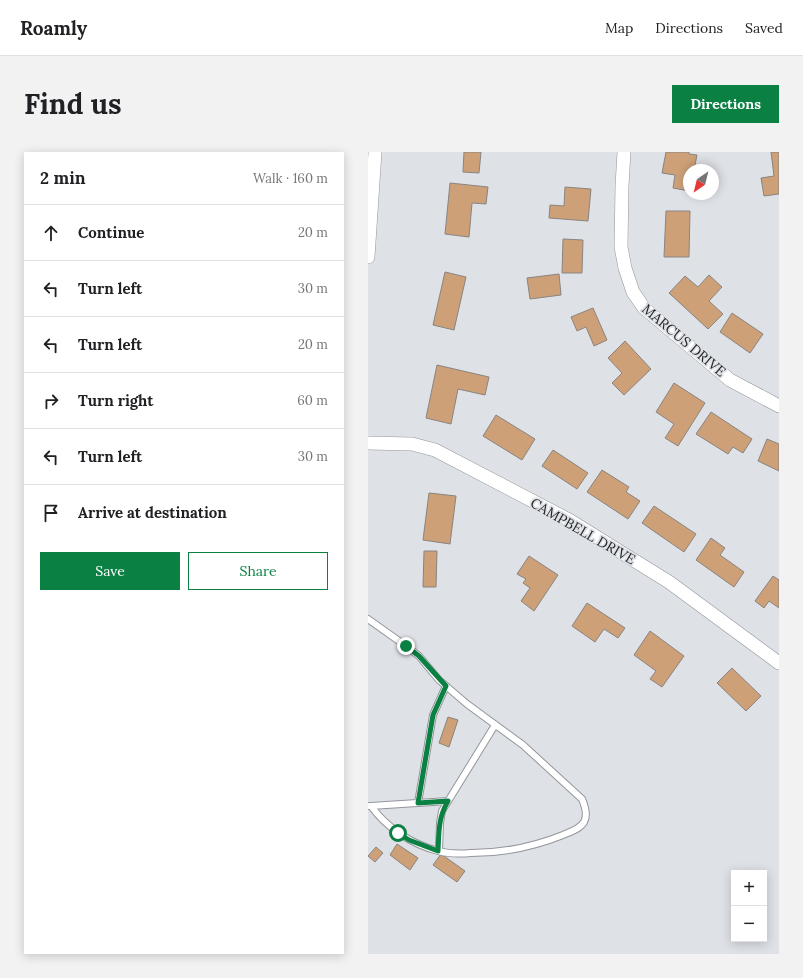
<!DOCTYPE html>
<meta charset="utf-8">
<style>
:root{--surface:#fff;--page:#f2f2f2;--text:#202124;--muted:#757577;--line:#e0e0e0;--accent:#0b8043}
body{margin:0;font-family:Lora,serif;background:var(--page);color:var(--text)}
.controls{position:absolute;right:12px;bottom:12px;display:grid;overflow:hidden;border-radius:0px;box-shadow:0 2px 10px #0003}
.controls button{width:36px;height:36px;display:grid;place-items:center;padding:0;border:0;border-bottom:1px solid var(--line);background:var(--surface);color:var(--text);font:20px sans-serif}
.compass{position:absolute;left:315px;top:12px;width:36px;height:36px;border-radius:50%;background:var(--surface);box-shadow:0 2px 10px #0003;rotate:215deg}
.stop{position:absolute;width:12px;height:12px;margin:-9px;border:3px solid #0b8043;border-radius:50%;background:#fff}
.stop.end{background:#0b8043;border-color:#fff;box-shadow:0 1px 4px #0008}
.list{margin:0;padding:0;list-style:none}
h2{display:flex;justify-content:space-between;align-items:center;height:52px;margin:0;padding:0 16px;font-size:17px}
h2 small{font-size:13px;font-weight:400;color:var(--muted)}
.list li{display:grid;grid-template-columns:26px 1fr auto;gap:12px;align-items:center;box-sizing:border-box;height:56px;padding:0 16px;border-top:1px solid var(--line)}
.list b{display:block;font-size:15px;white-space:nowrap}
.list em{font-size:13px;font-style:normal;color:var(--muted)}
.actions{display:flex;gap:8px;padding:12px 16px}
.actions a{flex:1;padding:9px 0;border:1px solid var(--accent);border-radius:0px;text-align:center;font-size:14px;color:var(--accent)}
.actions .main{background:var(--accent);color:#fff}
.icon{flex:none;width:22px;height:22px;fill:none;stroke:currentColor;stroke-width:2;stroke-linecap:round;stroke-linejoin:round}
.map{position:relative;flex:none;width:411px;height:802px;overflow:hidden;border-radius:0px}
header{display:flex;align-items:center;gap:24px;box-sizing:border-box;height:56px;padding:0 20px;background:var(--surface);border-bottom:1px solid var(--line)}
header strong{font-size:19px}
nav{display:flex;gap:22px;margin-inline-start:auto;font-size:14px}
.intro{display:flex;align-items:center;justify-content:space-between;box-sizing:border-box;height:96px;padding:0 24px}
h1{margin:0;font-size:28px}
.button{padding:10px 18px;border-radius:0px;background:var(--accent);color:#fff;font-size:14px;font-weight:700}
main{display:flex;gap:24px;padding:0 24px}
aside{flex:1;background:var(--surface);border-radius:0px;box-shadow:0 2px 10px #0003}
.map>svg:first-child{display:block}
.building{fill:#cda078;stroke:#898480}
.lines{fill:none;stroke-linecap:round;stroke-linejoin:round}
.lane-casing{stroke:#93969b;stroke-width:8}
.street-casing{stroke:#93969b;stroke-width:14}
.lane{stroke:#fff;stroke-width:6}
.street{stroke:#fff;stroke-width:13}
.route{stroke:#0b8043;stroke-width:5}
.labels{text-anchor:middle;stroke-width:3.5;stroke-linejoin:round;paint-order:stroke}
.street-label{font-size:14px;fill:#242628;stroke:#dee1e6}
</style>
<header>
<strong>Roamly</strong>
<nav><a>Map</a><a>Directions</a><a>Saved</a></nav>
</header>
<div class="intro"><h1>Find us</h1><a class="button">Directions</a></div>
<main>
<aside>
<h2>2 min<small>Walk · 160 m</small></h2>
<ul class="list">
<li><svg class="icon" aria-label="ahead" viewBox="0 0 24 24"><path d="M12 20V5M6 11l6-6 6 6"/></svg><div><b>Continue</b></div><em>20 m</em></li>
<li><svg class="icon" aria-label="left" viewBox="0 0 24 24"><path d="M17 20v-9H6M10 6l-5 5 5 5"/></svg><div><b>Turn left</b></div><em>30 m</em></li>
<li><svg class="icon" aria-label="left" viewBox="0 0 24 24"><path d="M17 20v-9H6M10 6l-5 5 5 5"/></svg><div><b>Turn left</b></div><em>20 m</em></li>
<li><svg class="icon" aria-label="right" viewBox="0 0 24 24"><path d="M7 20v-9h11M14 6l5 5-5 5"/></svg><div><b>Turn right</b></div><em>60 m</em></li>
<li><svg class="icon" aria-label="left" viewBox="0 0 24 24"><path d="M17 20v-9H6M10 6l-5 5 5 5"/></svg><div><b>Turn left</b></div><em>30 m</em></li>
<li><svg class="icon" aria-label="arrive" viewBox="0 0 24 24"><path d="M6 21V4h12l-3 4 3 4H6"/></svg><div><b>Arrive at destination</b></div></li>
</ul>
<div class="actions"><a class="main">Save</a><a>Share</a></div>
</aside>
<div class="map">
<svg width="411" height="802" viewBox="0 0 411 802">
<rect width="100%" height="100%" fill="#dee1e6"/>
<path class="building" d="M96 0H113L111 21 95 20Z
M298 0H321V2L329 3 326 18H321V39L305 36 307 23 294 21Z
M403 0H411V42L396 44 393 26 406 24Z
M82 31 120 35 118 52 104 51 101 85 77 82Z
M197 35 223 37 220 69 181 66 182 53 196 54Z
M298 59H322L321 105H296Z
M195 87 215 88 214 121H194Z
M77 120 98 125 86 178 65 173Z
M191 122 193 143 162 147 159 126Z
M341 123 354 135 341 149 355 162 340 177 301 141 317 124 330 135Z
M225 156 239 188 226 194 218 175 209 179 203 165Z
M364 161 395 182 382 201 352 180Z
M257 189 283 217 256 243 244 231 254 221 240 206Z
M69 213 121 225 117 243 90 237 83 272 58 266Z
M306 231 337 251 310 294 297 286 306 272 288 260Z
M343 260 384 287 375 301 365 295 360 302 328 282Z
M128 263 167 287 154 308 115 284Z
M399 287 411 292V319L390 309Z
M185 298 220 321 209 337 174 314Z
M234 318 261 335 258 340 272 349 260 367 219 340Z
M61 341 88 344 82 392 55 388Z
M286 354 328 382 316 400 274 371Z
M343 386 357 396 352 403 376 420 366 435 328 408Z
M56 399H69L68 435H55Z
M161 404 190 423 166 459 153 449 162 436 155 431 158 427 149 422Z
M405 424 411 428V456L401 449 396 456 387 449Z
M219 451 257 476 250 486 236 477 227 490 204 474Z
M282 479 316 504 294 535 282 527 288 519 266 503Z
M364 516 393 544 378 559 349 531Z
M80 565 90 568 81 595 71 591Z
M29 692 50 706 42 718 22 703Z
M8 695 15 701 7 710 0 704Z
M73 702 97 719 89 730 65 713Z"/>
<g class="lines">
<defs>
<path id="lane" d="M0 467 38 494 51 504 71 528 99 552 155 593 214 647C217 654 220 663 216 670 212 677 202 680 195 683 165 695 135 701 103 701 92 702 81 702 70 699 43 692 19 676 3 654H0
M50 651 65 563 78 534
M3 654 80 649
M71 699 72 671 74 659 127 573"/>
<path id="street" d="M256 0 254 34 253 95 257 116 265 140 276 156 362 228 411 254
M0 105 7 0
M0 291 44 292 67 298 201 368 301 430 411 511"/>
</defs>
<use href="#lane" class="lane-casing"/>
<use href="#street" class="street-casing"/>
<use href="#lane" class="lane"/>
<use href="#street" class="street"/>
</g>
<g class="lines">
<path class="route" d="M30 681 41 688 70 699C71 680 70 666 80 649L50 651 65 563 78 534 51 504 38 494"/>
</g>
<g class="labels">
<g class="street-label">
<text transform="translate(316 188) rotate(40)" y="5">MARCUS DRIVE</text>
<text transform="translate(215 379) rotate(30)" y="5">CAMPBELL DRIVE</text>
</g>
</g>
</svg>
<div class="controls">
<button>+</button>
<button>−</button>
</div>
<svg class="compass" viewBox="-18 -18 36 36"><path d="M0-13l5 13h-10z" fill="#e53935"/><path d="M0 13l5-13h-10z" fill="#757577"/></svg>
<div class="stop" style="left:30px;top:681px"></div>
<div class="stop end" style="left:38px;top:494px"></div>
</div>
</main>
